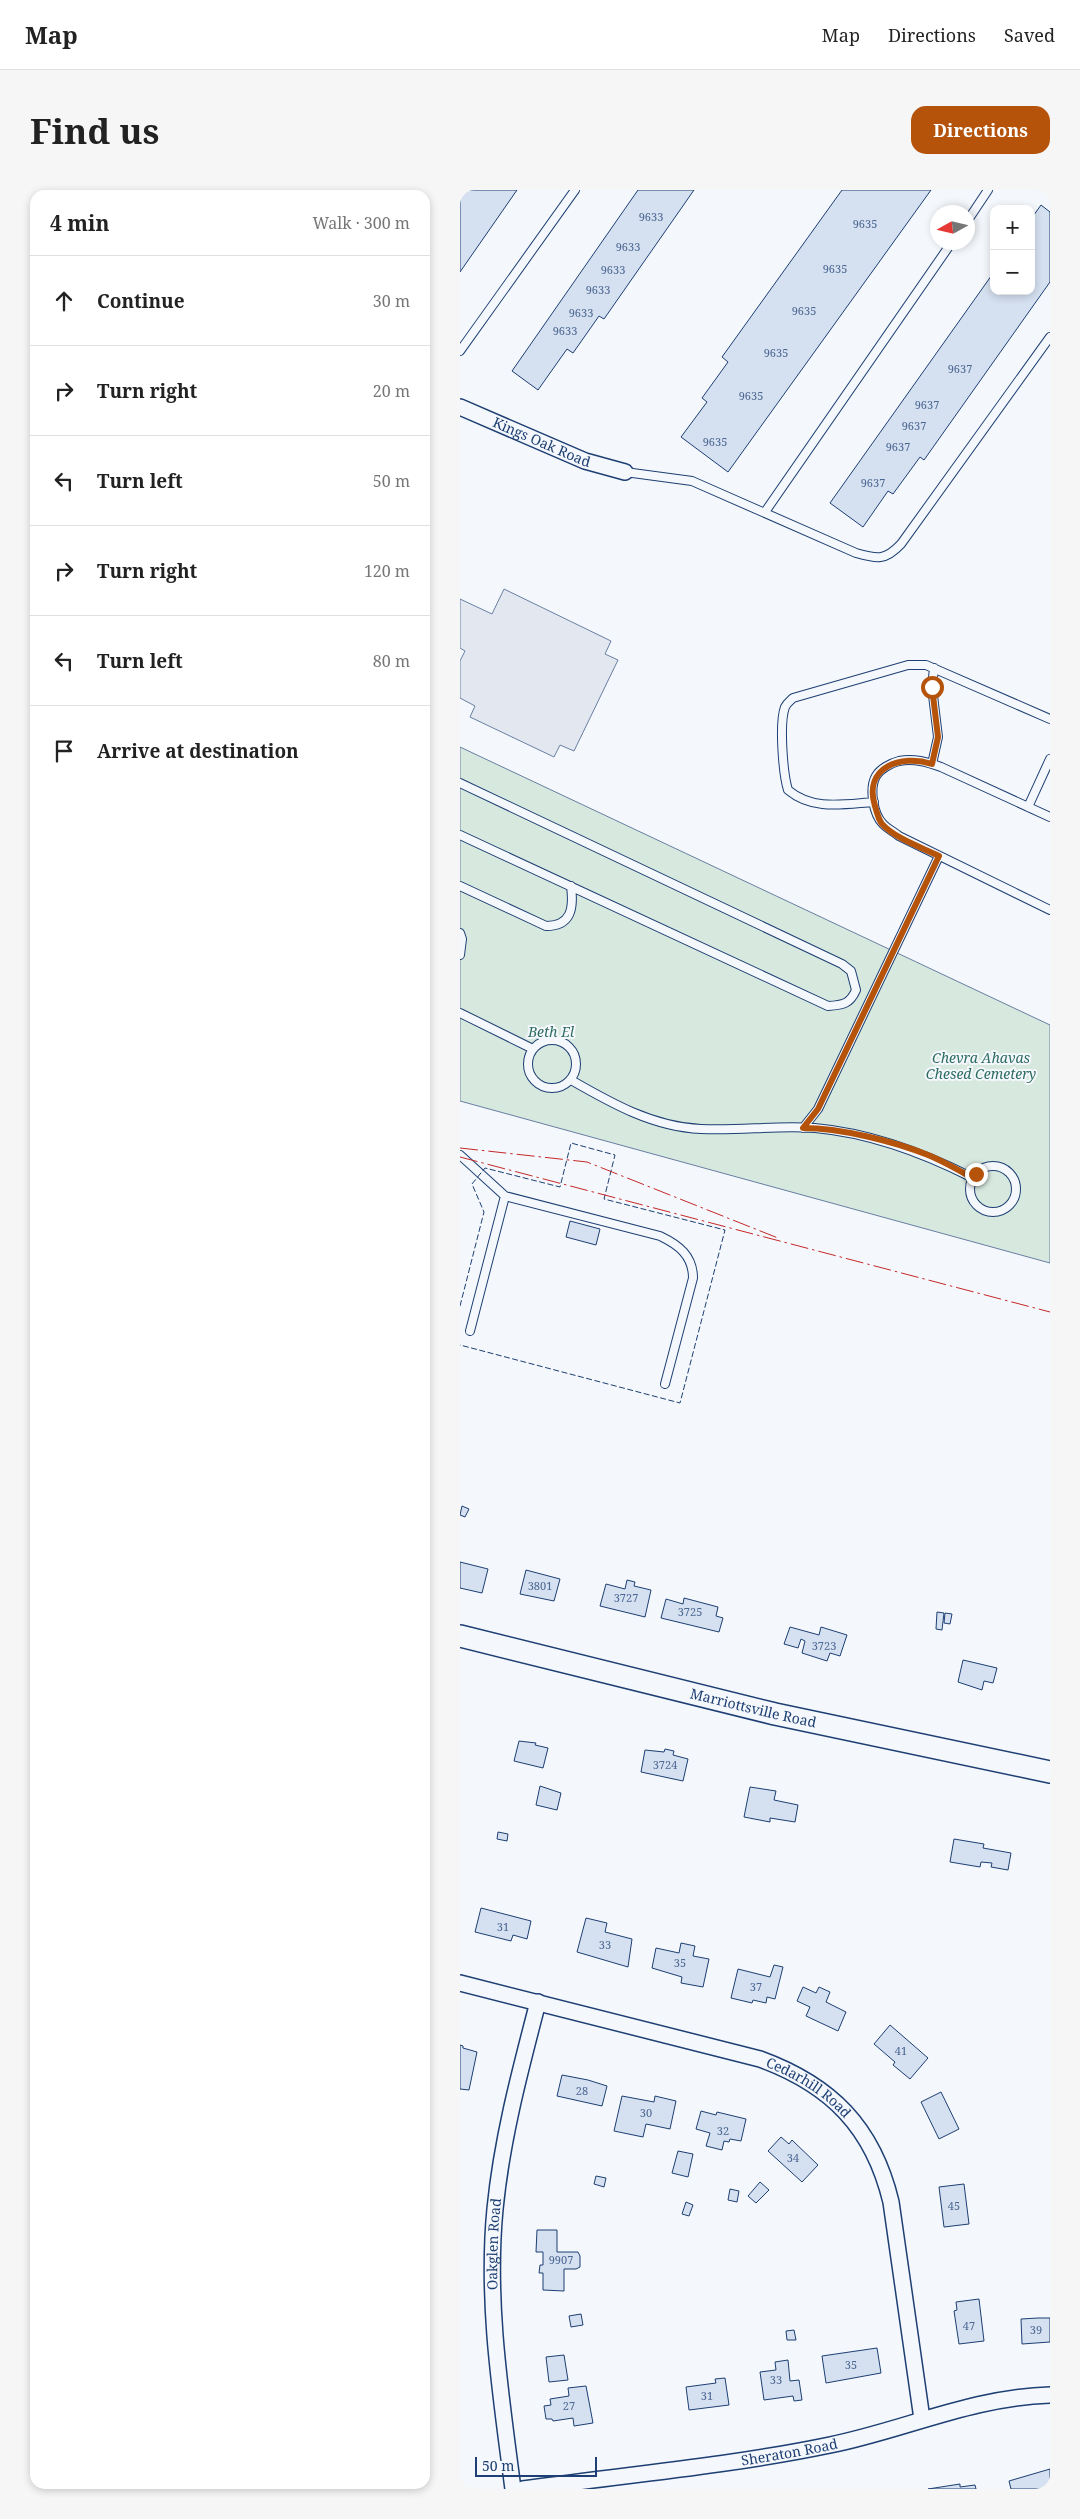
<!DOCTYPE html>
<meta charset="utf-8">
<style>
:root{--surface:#fff;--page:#f6f6f6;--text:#222;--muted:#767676;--line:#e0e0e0;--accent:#b45309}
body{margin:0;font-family:"Noto Serif",serif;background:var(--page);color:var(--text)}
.controls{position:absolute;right:15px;top:15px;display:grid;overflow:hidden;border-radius:10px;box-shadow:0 2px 8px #0003}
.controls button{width:45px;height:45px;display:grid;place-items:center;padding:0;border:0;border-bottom:1px solid var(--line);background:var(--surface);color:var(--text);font:25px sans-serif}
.compass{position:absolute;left:470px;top:15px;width:45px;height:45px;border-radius:50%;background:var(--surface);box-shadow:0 2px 8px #0003;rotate:262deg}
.scale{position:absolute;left:15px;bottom:12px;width:122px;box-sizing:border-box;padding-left:5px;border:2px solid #1d3f73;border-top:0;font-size:14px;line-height:18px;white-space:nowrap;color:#1d3f73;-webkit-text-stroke:4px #f4f7fb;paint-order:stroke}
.stop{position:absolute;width:15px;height:15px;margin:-11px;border:4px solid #b45309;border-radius:50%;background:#fff}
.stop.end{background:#b45309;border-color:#fff;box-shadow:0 1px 5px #0008}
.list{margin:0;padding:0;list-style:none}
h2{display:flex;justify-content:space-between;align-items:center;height:65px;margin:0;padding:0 20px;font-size:21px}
h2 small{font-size:16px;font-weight:400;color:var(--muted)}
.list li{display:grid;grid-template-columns:32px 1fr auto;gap:15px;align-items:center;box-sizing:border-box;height:90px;padding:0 20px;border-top:1px solid var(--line)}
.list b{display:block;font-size:19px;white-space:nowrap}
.list em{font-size:16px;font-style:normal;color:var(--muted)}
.icon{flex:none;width:28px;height:28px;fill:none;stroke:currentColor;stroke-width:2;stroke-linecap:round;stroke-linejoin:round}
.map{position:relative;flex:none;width:590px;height:2299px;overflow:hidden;border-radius:15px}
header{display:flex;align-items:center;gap:30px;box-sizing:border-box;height:70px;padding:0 25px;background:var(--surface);border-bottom:1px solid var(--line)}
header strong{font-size:24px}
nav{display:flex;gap:28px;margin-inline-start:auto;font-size:18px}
.intro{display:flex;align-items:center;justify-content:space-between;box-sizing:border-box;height:120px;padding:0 30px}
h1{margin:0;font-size:35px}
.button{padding:12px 22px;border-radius:15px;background:var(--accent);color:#fff;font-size:18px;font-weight:700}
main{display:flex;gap:30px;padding:0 30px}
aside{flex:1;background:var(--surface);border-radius:15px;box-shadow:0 2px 8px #0003}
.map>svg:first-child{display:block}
.green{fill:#d7e8df;stroke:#687fa3}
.parking{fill:#e3e8f0;stroke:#687fa3}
.building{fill:#d5e0f0;stroke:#1d3f73}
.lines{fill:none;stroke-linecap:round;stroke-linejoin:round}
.service-casing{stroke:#1d3f73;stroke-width:10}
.minor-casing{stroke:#1d3f73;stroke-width:18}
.secondary-casing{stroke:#1d3f73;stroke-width:24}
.service{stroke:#f4f7fb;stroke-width:8}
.minor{stroke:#f4f7fb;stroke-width:15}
.secondary{stroke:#f4f7fb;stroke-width:21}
.fence{stroke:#1d3f73;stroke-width:1;stroke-dasharray:6 2.5;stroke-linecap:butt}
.power{stroke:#c62828;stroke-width:1;stroke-dasharray:18 4 2.5 4;stroke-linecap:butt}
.route{stroke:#b45309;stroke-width:6}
.labels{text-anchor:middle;stroke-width:4;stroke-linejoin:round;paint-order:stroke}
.number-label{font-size:11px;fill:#4b6792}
.street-label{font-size:14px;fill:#1d3f73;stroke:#f4f7fb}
.park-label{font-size:14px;font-style:italic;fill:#2c6c60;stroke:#f4f7fb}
</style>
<header>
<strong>Map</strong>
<nav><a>Map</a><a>Directions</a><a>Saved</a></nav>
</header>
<div class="intro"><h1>Find us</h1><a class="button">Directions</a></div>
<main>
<aside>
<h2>4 min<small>Walk · 300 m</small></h2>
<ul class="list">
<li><svg class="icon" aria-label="ahead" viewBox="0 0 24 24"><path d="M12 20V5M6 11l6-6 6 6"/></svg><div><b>Continue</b></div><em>30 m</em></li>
<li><svg class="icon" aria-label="right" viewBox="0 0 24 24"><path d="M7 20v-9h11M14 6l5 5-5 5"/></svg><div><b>Turn right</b></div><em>20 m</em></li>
<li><svg class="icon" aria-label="left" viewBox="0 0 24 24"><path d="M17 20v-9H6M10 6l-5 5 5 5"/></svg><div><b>Turn left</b></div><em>50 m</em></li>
<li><svg class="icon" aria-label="right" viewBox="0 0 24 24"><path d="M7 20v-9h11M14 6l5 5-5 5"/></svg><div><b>Turn right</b></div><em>120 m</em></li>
<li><svg class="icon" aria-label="left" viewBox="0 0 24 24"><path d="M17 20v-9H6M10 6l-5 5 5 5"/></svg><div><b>Turn left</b></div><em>80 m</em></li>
<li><svg class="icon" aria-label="arrive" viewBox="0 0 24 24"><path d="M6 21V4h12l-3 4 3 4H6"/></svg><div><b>Arrive at destination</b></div></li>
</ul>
</aside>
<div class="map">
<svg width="590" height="2299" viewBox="0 0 590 2299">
<rect width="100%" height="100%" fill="#f4f7fb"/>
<path class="green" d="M0 557 590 835V1073L0 911Z"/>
<path class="parking" d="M44 399 151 451 145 464 158 470 114 561 100 555 94 567 10 527 15 516 0 508V471L5 461 0 458V409L32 424Z"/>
<path class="building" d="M0 0H57L0 82Z
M178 0H234L144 129 139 126 113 163 107 159 78 200 52 181Z
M382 0H471L268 282 221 247 247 212 242 208 268 172 262 167Z
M581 15 590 22V92L464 270 460 267 433 304 428 301 403 337 370 313 534 82V101H571V29Z
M110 1031 140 1039 136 1055 106 1047Z
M2 1316 9 1319 5 1327 0 1325Z
M0 1372 28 1379 22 1403 0 1398Z
M66 1380 100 1389 94 1411 60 1404Z
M167 1390 175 1392 174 1396 191 1400 185 1427 140 1416 146 1394 165 1399Z
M224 1408 258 1417 256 1426 263 1428 259 1442 201 1428 206 1409 223 1414Z
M477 1422 484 1423 482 1440 476 1439Z
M485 1423 492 1424 490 1434 484 1433Z
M330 1437 359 1445 361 1437 387 1445 380 1466 370 1463 367 1471 342 1463 345 1451 341 1449 338 1458 324 1454Z
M503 1470 537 1478 533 1493 524 1491 522 1500 498 1492Z
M59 1551 76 1553 75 1555 88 1558 83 1578 54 1571Z
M205 1559 214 1561 213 1565 228 1569 223 1591 181 1582 185 1560 204 1562Z
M80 1596 101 1603 97 1620 76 1615Z
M290 1597 316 1601 314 1610 338 1615 335 1632 310 1628V1632L284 1627Z
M38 1642 48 1644 47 1651 37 1649Z
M494 1649 524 1654 523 1658 551 1663 548 1680 531 1677 532 1673 521 1672 520 1677 490 1672Z
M21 1718 71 1731 67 1749 53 1745 51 1751 15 1742Z
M126 1728 147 1733 145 1742 172 1749 168 1777 117 1762Z
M221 1753 235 1756 233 1766 249 1769 243 1797 221 1793 222 1787 192 1778 196 1758 219 1763Z
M314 1775 323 1777 315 1809 307 1807 306 1813 293 1810 292 1813 271 1808 278 1779 310 1787Z
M343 1797 356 1803 359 1797 370 1802 366 1812 386 1822 378 1841 346 1826 350 1817 337 1811Z
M430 1835 468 1868 450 1889 433 1875 435 1872 414 1854Z
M0 1855 3 1856V1858L17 1862 9 1900 0 1899Z
M102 1885 128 1890 147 1896 142 1916 97 1906Z
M481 1902 499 1939 479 1949 461 1912Z
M162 1906 194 1912 195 1906 216 1911 210 1939 186 1934 183 1947 154 1941Z
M241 1921 256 1925 257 1922 286 1929 281 1951 270 1949 269 1952 264 1951 262 1960 246 1956 250 1943 236 1939Z
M321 1947 329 1954 332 1950 358 1975 342 1992 308 1961Z
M218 1961 233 1964 228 1987 212 1983Z
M136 1986 146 1988 144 1997 134 1994Z
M300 1992 309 2000 296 2013 288 2006Z
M504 1994 509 2034 484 2037 479 1997Z
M270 1999 279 2001 277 2012 268 2010Z
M226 2012 233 2015 229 2026 222 2024Z
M77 2040H97V2062H118L120 2066V2077L116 2079H104V2101L83 2100V2083H79L80 2075H83V2062H76Z
M519 2109 524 2151 499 2154 494 2121 497 2120 496 2112Z
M121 2124 123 2135 111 2137 109 2126Z
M578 2128H590V2152L562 2154 561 2129Z
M334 2140 336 2150H327L326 2141Z
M417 2158 421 2183 366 2193 362 2166Z
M104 2165 108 2190 89 2192 86 2167Z
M328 2170 330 2191 339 2190 342 2210 334 2211 333 2206 304 2210 300 2182 316 2180 315 2172Z
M265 2188 269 2215 229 2220 226 2197 256 2193 255 2189Z
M126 2196 133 2233 114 2236 113 2228 93 2231 92 2229H86L84 2216 91 2215 90 2209 109 2206 108 2198Z
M590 2279V2299H551L549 2291Z
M500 2294V2297L515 2295 516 2299H468Z"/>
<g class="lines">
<defs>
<path id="service" d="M589 0H590
M508 30 528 0
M0 161 115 0
M165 282 232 291 396 363C417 369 425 371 441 354L590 147
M305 322 492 52
M472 574 478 547 472 497 474 478
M0 593 382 774 391 781 396 800C390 814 383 815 368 816L0 645
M414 612C384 614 353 621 328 600 323 584 319 533 325 517 327 513 330 511 333 508L448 475H466L590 529
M568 617 590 569
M590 627 481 577C467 572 454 568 439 571 431 573 420 579 416 586 409 598 413 624 423 634 428 639 434 642 439 646L590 720
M0 696 86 736C111 736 114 719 111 696
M0 743 2 749 0 765
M0 823 73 859
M68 874a24 24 0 1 1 48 0a24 24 0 1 1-48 0Z
M111 890C151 913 193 937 241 939 279 941 317 935 355 938 410 943 464 963 513 988
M343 938 358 919 479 666
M0 965 45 1006 200 1046C219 1055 233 1066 233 1088L205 1194
M510 999a23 23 0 1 1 46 0a23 23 0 1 1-46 0Z
M10 1141 45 1006"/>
<g id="minor">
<path id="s1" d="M0 217 125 271 165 282"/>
<path id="s2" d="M0 1793 300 1869C371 1895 413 1937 431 2012L462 2229"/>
<path id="s3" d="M53 2299C41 2206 26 2113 35 2019 42 1948 60 1881 78 1812"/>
<path id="s4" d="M63 2299C165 2285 269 2276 370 2255 444 2240 513 2207 590 2205"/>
</g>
<g id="secondary">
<path id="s5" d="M0 1446 315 1524 590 1582"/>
</g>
</defs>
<use href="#service" class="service-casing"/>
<use href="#minor" class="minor-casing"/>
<use href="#secondary" class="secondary-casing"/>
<use href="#service" class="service"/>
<use href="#minor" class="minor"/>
<use href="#secondary" class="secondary"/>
<path class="fence" d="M0 1116 24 1022 12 994 25 978 100 997 111 953 155 965 144 1009 265 1040 220 1213 0 1155"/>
<path class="power" d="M0 958 127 972 318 1048
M0 967 590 1122"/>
</g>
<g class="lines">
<path class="route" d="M472 497 478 547 472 574C441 564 403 577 415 616 417 622 418 629 422 634 436 649 461 657 479 666L358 919 343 938C380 938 433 951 468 965 483 971 498 980 513 988L516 984"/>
</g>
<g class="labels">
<g class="number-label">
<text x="191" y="31">9633</text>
<text x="405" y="38">9635</text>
<text x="168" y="61">9633</text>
<text x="375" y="83">9635</text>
<text x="153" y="84">9633</text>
<text x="138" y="104">9633</text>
<text x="344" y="125">9635</text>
<text x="121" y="127">9633</text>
<text x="105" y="145">9633</text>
<text x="316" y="167">9635</text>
<text x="500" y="183">9637</text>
<text x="291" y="210">9635</text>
<text x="467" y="219">9637</text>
<text x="454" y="240">9637</text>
<text x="255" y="256">9635</text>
<text x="438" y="261">9637</text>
<text x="413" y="297">9637</text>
<text x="80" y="1400">3801</text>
<text x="166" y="1412">3727</text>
<text x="230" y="1426">3725</text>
<text x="364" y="1460">3723</text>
<text x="205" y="1579">3724</text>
<text x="43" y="1741">31</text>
<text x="145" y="1759">33</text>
<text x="220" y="1777">35</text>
<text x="296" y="1801">37</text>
<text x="441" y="1865">41</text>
<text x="122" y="1905">28</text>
<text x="186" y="1927">30</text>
<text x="263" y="1945">32</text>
<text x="333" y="1972">34</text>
<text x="494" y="2020">45</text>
<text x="101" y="2074">9907</text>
<text x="509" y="2140">47</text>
<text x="576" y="2144">39</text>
<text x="391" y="2179">35</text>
<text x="316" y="2194">33</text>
<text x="247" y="2210">31</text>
<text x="109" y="2220">27</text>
</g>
<g class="street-label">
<text dy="5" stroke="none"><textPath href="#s1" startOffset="89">Kings Oak Road</textPath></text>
<text dy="5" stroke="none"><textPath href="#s5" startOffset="302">Marriottsville Road</textPath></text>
<text dy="5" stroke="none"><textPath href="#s2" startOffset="366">Cedarhill Road</textPath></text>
<text dy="5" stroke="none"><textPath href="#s3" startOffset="246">Oakglen Road</textPath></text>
<text dy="5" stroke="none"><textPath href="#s4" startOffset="269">Sheraton Road</textPath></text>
</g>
<g class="park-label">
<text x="91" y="847">Beth El</text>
<text x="521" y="873">Chevra Ahavas<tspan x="521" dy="16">Chesed Cemetery</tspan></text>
</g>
</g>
</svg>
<div class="controls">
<button>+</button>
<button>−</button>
</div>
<svg class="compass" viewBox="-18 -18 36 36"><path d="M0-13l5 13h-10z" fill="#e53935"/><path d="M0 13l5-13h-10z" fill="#767676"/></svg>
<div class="scale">50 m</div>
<div class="stop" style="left:472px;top:497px"></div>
<div class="stop end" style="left:516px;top:984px"></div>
</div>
</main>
